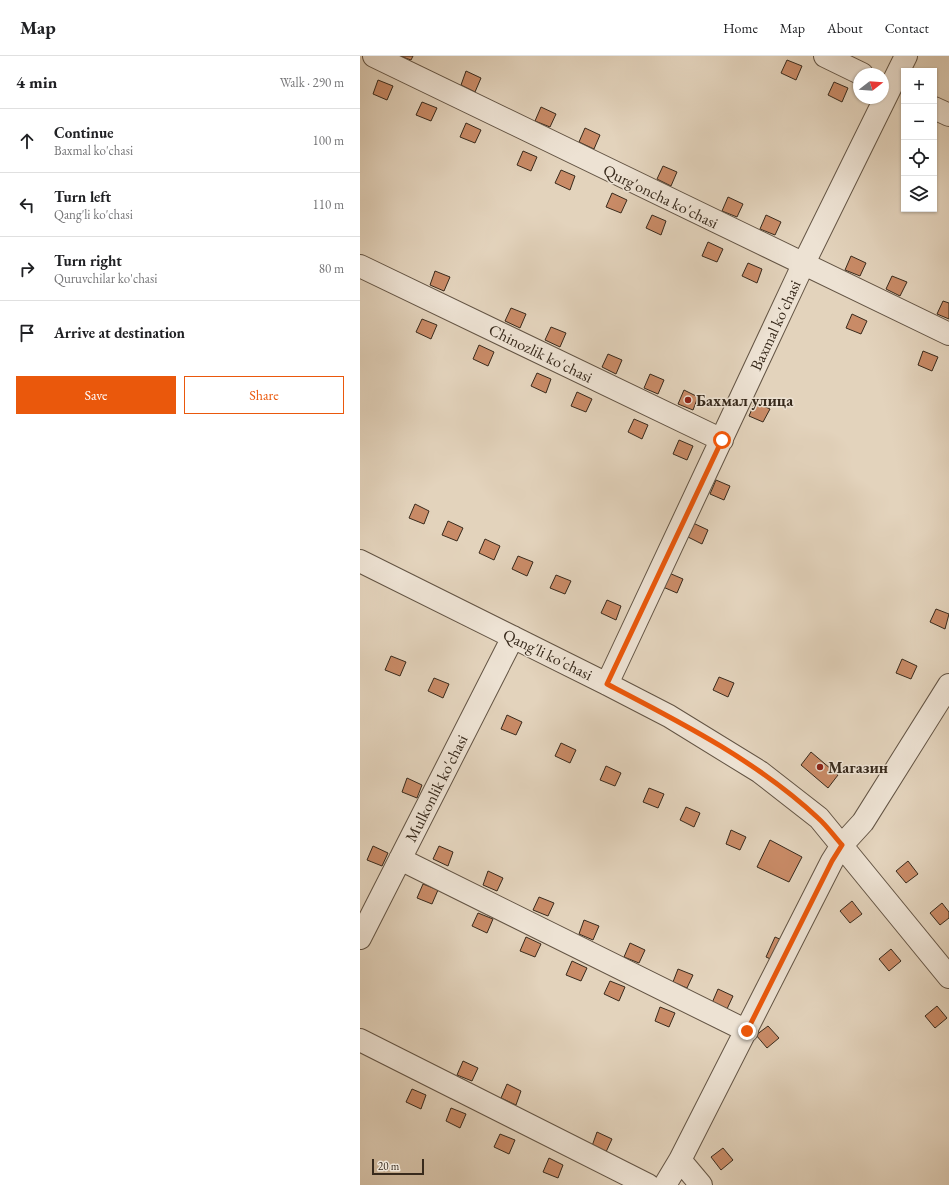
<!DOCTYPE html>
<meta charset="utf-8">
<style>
:root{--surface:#fff;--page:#f6f6f6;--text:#202124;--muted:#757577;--line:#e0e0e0;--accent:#ea580c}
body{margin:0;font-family:"EB Garamond",serif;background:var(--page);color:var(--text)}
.controls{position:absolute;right:12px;top:12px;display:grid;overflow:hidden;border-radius:0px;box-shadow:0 1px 3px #0004}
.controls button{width:36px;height:36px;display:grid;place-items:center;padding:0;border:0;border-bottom:1px solid var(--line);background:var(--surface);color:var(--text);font:20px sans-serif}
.compass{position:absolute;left:493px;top:12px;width:36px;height:36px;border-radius:50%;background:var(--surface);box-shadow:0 1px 3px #0004;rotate:73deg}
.scale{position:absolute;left:12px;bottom:10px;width:52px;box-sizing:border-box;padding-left:4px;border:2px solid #382a1c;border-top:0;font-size:11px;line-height:14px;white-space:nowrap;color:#382a1c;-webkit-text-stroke:3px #ede2d3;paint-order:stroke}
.stop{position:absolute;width:12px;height:12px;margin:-9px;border:3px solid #ea580c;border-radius:50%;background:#fff}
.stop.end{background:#ea580c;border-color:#fff;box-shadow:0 1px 4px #0008}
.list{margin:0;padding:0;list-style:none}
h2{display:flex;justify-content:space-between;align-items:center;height:52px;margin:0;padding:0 16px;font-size:17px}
h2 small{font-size:13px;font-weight:400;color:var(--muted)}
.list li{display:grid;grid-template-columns:26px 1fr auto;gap:12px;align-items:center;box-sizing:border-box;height:64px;padding:0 16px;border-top:1px solid var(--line)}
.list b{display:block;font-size:15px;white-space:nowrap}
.list p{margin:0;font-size:13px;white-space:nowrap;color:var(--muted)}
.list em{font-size:13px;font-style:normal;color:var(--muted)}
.actions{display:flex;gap:8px;padding:12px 16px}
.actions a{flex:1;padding:9px 0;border:1px solid var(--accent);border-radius:0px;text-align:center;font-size:14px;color:var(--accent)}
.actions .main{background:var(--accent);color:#fff}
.icon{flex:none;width:22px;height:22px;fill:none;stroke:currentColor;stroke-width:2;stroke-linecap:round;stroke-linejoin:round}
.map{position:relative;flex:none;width:589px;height:1129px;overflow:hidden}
header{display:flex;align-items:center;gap:24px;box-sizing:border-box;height:56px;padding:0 20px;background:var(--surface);border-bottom:1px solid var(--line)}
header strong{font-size:19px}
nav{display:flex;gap:22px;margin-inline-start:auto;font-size:14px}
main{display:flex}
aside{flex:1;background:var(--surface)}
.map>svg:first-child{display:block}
.building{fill:#c98b67;stroke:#382a1c}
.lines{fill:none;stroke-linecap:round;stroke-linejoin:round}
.minor-casing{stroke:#635444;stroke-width:24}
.minor{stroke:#ede2d3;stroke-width:22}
.route{stroke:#ea580c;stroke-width:5}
.poi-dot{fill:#8f2418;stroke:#ede2d3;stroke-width:1.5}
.labels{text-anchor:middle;stroke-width:3;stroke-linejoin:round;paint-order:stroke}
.street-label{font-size:16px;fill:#382a1c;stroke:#ede2d3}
.poi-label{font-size:16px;font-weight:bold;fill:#382a1c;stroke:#ede2d3;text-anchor:start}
</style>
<header>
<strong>Map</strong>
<nav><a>Home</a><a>Map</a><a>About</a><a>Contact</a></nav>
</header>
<main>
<aside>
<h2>4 min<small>Walk · 290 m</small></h2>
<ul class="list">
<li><svg class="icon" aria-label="ahead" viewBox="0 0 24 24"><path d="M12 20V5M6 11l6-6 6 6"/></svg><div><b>Continue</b><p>Baхmal ko'chasi</p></div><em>100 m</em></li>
<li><svg class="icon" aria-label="left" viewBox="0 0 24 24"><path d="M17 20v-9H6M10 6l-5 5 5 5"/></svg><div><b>Turn left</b><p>Qang'li ko'chasi</p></div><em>110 m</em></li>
<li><svg class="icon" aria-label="right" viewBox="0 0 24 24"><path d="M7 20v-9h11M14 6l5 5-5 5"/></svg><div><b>Turn right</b><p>Quruvchilar ko'chasi</p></div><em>80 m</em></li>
<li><svg class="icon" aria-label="arrive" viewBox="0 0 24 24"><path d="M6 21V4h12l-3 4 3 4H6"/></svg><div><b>Arrive at destination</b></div></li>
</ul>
<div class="actions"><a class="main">Save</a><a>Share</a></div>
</aside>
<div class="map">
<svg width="589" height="1129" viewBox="0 0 589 1129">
<rect width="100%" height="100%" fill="#e3d3bc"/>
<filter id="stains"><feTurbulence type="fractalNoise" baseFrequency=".005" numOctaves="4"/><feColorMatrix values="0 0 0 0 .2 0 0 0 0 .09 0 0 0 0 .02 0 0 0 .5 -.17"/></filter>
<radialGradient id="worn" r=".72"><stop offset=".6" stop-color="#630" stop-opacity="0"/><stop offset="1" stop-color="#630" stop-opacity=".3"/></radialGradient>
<path class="building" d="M40 0H53L51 4Z
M427 4 442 10 436 24 421 17Z
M106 15 121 22 115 36 101 29Z
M18 24 33 30 27 44 13 38Z
M474 26 488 32 482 46 468 39Z
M62 46 77 52 71 65 56 59Z
M181 51 196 58 190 71 175 65Z
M106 67 121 74 115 87 100 81Z
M225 72 240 79 234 93 219 86Z
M163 95 177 101 171 115 157 109Z
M303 110 317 116 311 130 297 123Z
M201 114 215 120 210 134 195 127Z
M252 137 267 144 261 157 246 151Z
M368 141 383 148 377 161 362 155Z
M292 159 306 165 301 179 286 172Z
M406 159 421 166 415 179 400 173Z
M348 186 363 193 357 206 342 200Z
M491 200 506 207 500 220 485 214Z
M388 207 402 213 397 227 382 220Z
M75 215 90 221 84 235 70 229Z
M532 220 547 226 540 240 526 233Z
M583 245 589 247V263L577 258Z
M151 252 166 258 160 272 145 265Z
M492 258 507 265 501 278 486 272Z
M62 263 77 269 71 283 56 276Z
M191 271 206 277 200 291 185 284Z
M119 289 134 296 128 310 113 303Z
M563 295 578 301 572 315 558 309Z
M248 298 262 304 256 318 242 311Z
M177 317 191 323 186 337 171 330Z
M290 318 304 324 298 338 284 332Z
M324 334 338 341 333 354 318 348Z
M217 336 232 343 226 356 211 350Z
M395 346 410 353 403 366 389 360Z
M274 363 288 369 282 383 268 376Z
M319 384 333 390 327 404 313 398Z
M356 424 370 430 364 444 350 438Z
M55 448 69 455 64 468 49 462Z
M88 465 103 472 97 485 82 479Z
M333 467 348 474 342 488 328 481Z
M125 483 140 490 134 504 119 497Z
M158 500 173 506 167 520 152 513Z
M309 517 323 523 317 537 303 531Z
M196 519 211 525 205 538 190 532Z
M247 544 261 550 256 564 241 557Z
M576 553 589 558 585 573 570 566Z
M31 600 46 606 40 620 25 614Z
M542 603 557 610 551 623 536 617Z
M359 621 374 627 368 641 353 634Z
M74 622 89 628 83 642 68 635Z
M147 659 162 666 156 679 141 673Z
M201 687 216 694 210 707 195 700Z
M451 696 478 719 468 732 441 709Z
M246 710 261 717 255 730 240 724Z
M47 722 62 729 57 742 42 736Z
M289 732 304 738 298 752 283 746Z
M326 751 340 757 334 771 320 764Z
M371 774 386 781 380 794 366 788Z
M410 784 442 801 429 826 397 811Z
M13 790 28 797 22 810 7 804Z
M79 790 93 796 88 810 73 803Z
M548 805 558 818 546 827 536 815Z
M128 815 143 822 137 835 123 829Z
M63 828 78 834 72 848 57 842Z
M179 841 194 847 188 860 173 854Z
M492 845 502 858 490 867 480 855Z
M582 847 589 856V862L580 869 570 857Z
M118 857 133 863 127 877 112 870Z
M224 864 239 870 233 884 219 878Z
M166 881 181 888 175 901 160 895Z
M415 881 424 885 415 905 406 901Z
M270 887 285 894 279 907 264 901Z
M531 893 541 905 529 915 519 903Z
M212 905 227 912 221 925 206 919Z
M318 913 333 919 327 932 313 926Z
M250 925 265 931 259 945 244 938Z
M358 933 373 940 367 953 352 947Z
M577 950 587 962 575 972 565 960Z
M300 951 315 957 309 971 295 965Z
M408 970 419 982 407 992 396 979Z
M103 1005 118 1012 112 1025 97 1019Z
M147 1028 161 1035 156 1049 141 1042Z
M52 1033 66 1039 61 1053 46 1046Z
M91 1052 106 1058 100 1072 86 1065Z
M237 1076 252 1083 246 1096 232 1090Z
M140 1078 155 1084 149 1098 134 1091Z
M363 1092 373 1104 361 1114 351 1101Z
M189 1102 203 1109 198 1122 183 1116Z"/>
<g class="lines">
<defs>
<path id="minor" d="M14 0 589 278
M465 0 502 18
M574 52 589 59
M0 210 362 384
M0 505 247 628 309 660 400 716 459 762 589 921
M247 628 443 209 546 0
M40 803 387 975
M0 882 153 581
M0 984 288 1129
M320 1104 341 1129
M305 1129 320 1104 472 805 482 789 503 766 589 629"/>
</defs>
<use href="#minor" class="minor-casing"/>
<use href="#minor" class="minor"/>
</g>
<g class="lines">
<path class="route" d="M362 384 247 628C320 666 397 705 458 762 467 770 474 780 482 789L472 805 387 975"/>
</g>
<g class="poi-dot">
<circle cx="328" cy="344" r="4"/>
<circle cx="460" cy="711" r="4"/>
</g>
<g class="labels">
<g class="street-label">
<text transform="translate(301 140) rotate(26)" y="6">Qurg'oncha ko'chasi</text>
<text transform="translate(415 269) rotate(-65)" y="6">Baхmal ko'chasi</text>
<text transform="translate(181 297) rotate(26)" y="6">Сhinozlik ko'chasi</text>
<text transform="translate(188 598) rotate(26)" y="6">Qang'li ko'chasi</text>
<text transform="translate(76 732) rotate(-63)" y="6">Mulkonlik ko'chasi</text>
</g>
<g class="poi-label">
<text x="336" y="350">Бахмал улица</text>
<text x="468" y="717">Магазин</text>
</g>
</g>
<rect width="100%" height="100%" filter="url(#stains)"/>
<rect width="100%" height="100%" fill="url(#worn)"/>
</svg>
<div class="controls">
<button>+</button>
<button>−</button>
<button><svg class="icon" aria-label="locate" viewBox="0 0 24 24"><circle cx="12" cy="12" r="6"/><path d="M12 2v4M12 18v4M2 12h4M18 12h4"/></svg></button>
<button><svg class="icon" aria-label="layers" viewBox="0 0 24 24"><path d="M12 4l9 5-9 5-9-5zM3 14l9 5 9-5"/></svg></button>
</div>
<svg class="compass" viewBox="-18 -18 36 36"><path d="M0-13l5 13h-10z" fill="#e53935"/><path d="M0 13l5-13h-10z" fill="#757577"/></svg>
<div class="scale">20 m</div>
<div class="stop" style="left:362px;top:384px"></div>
<div class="stop end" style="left:387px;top:975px"></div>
</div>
</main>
